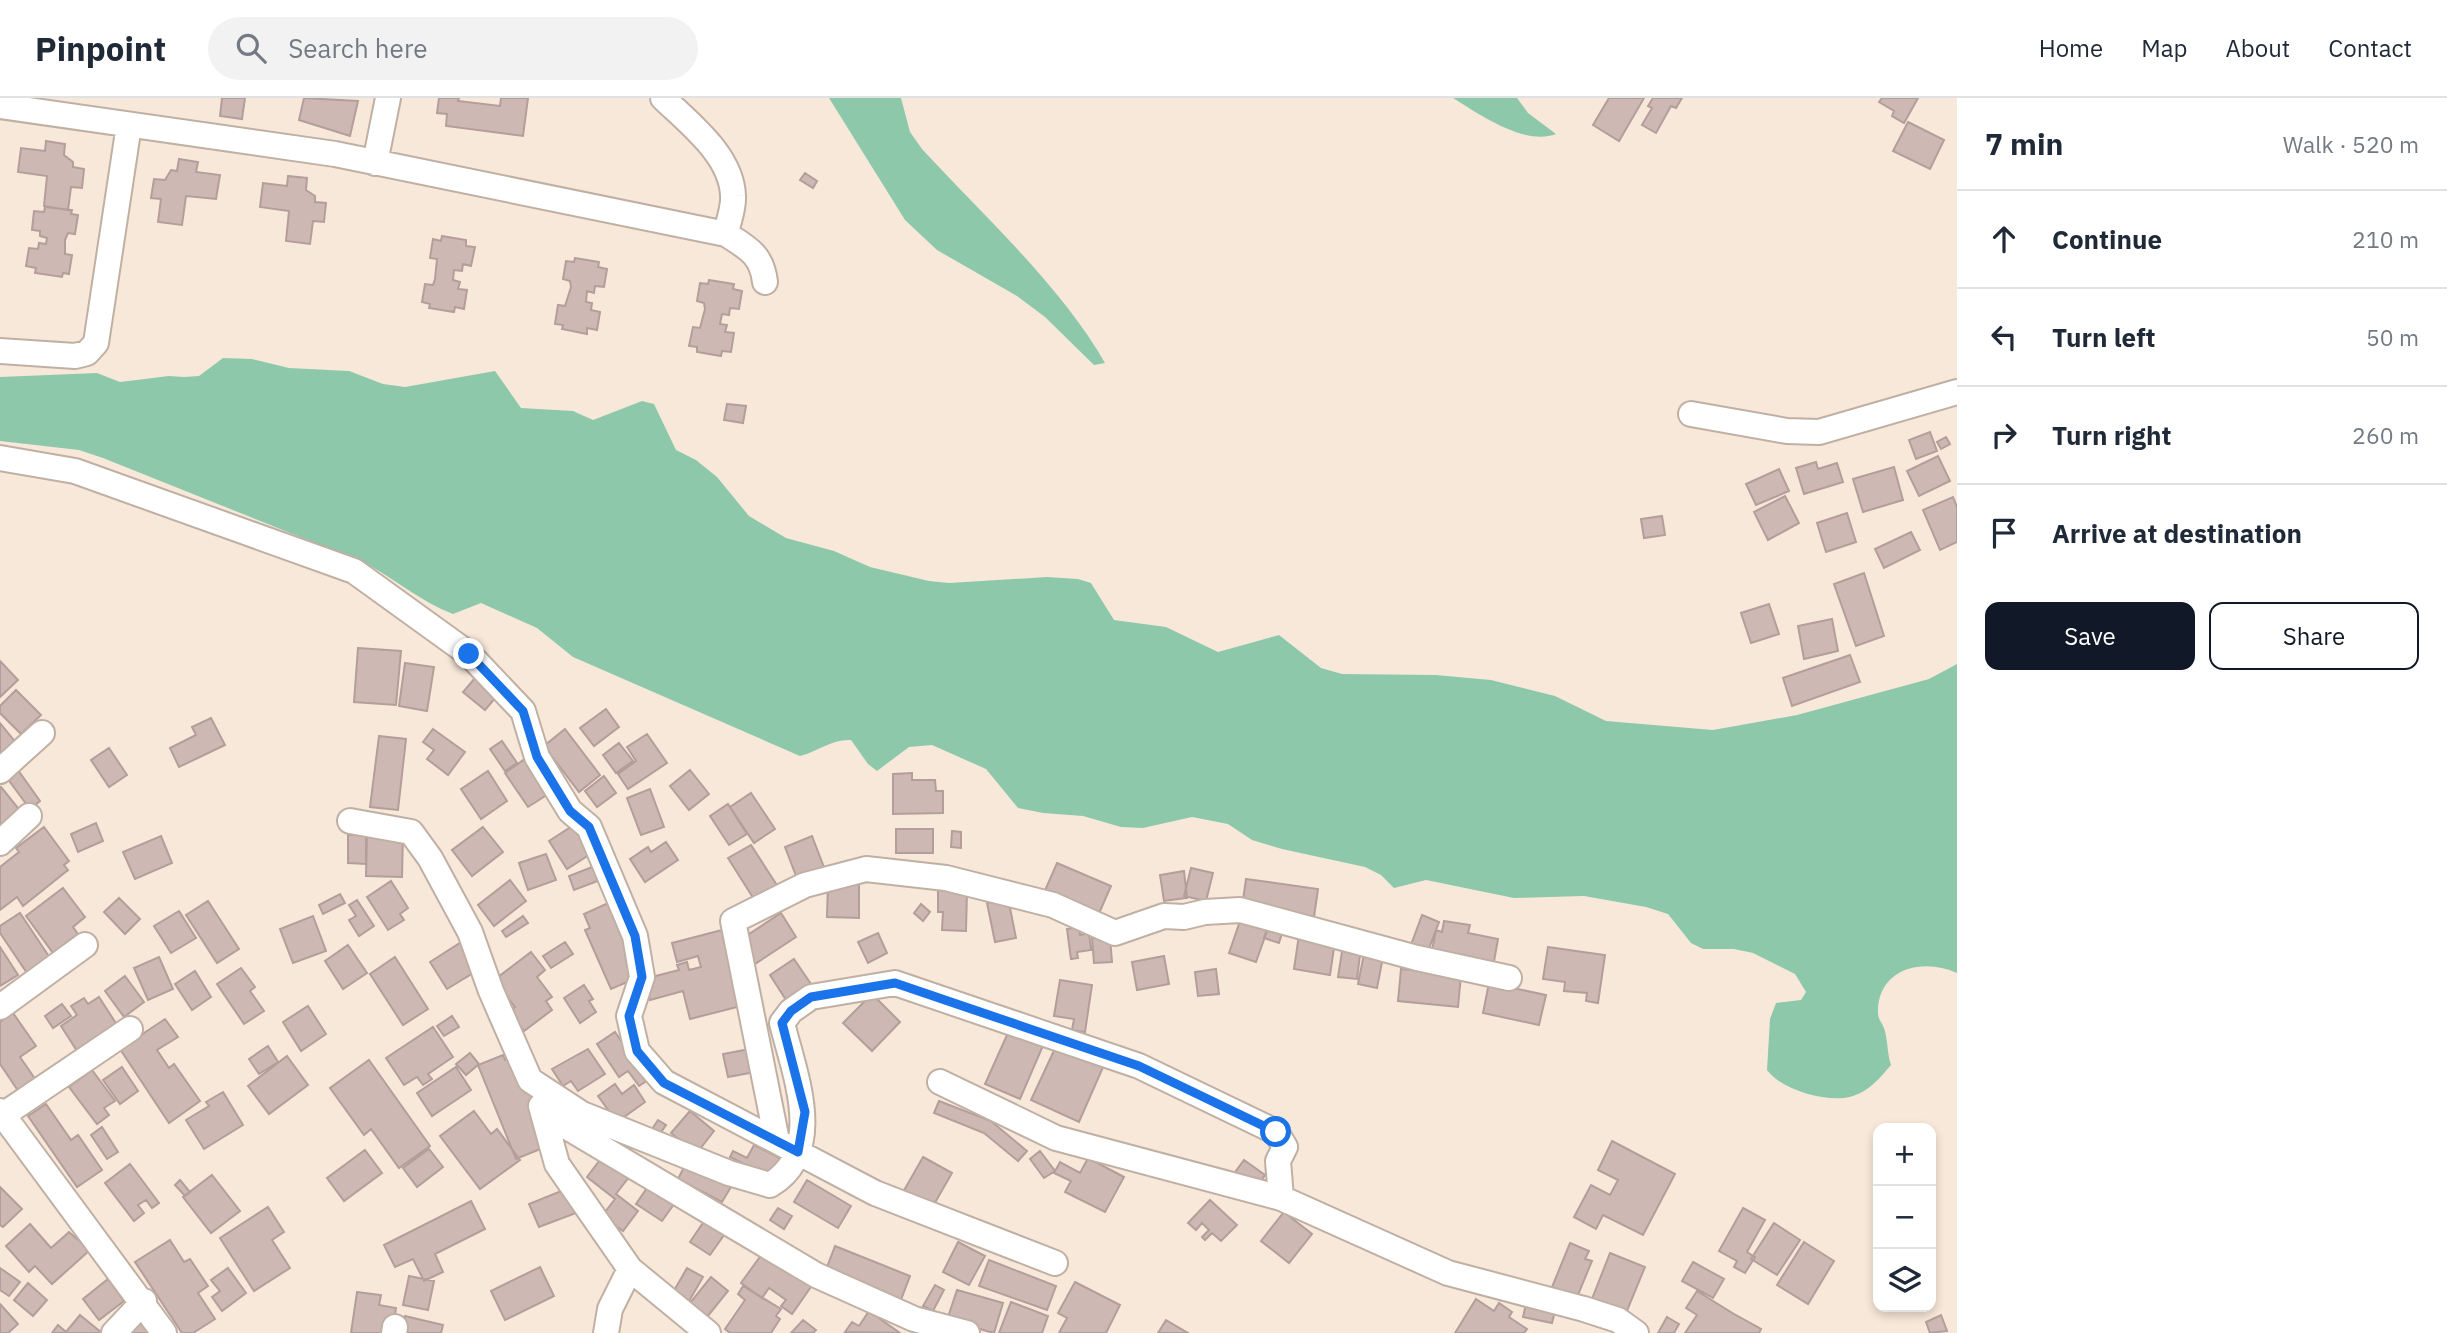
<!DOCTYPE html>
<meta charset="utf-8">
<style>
:root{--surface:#fff;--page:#f2f2f3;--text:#1f2937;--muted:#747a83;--line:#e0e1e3;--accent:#111827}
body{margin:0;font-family:"IBM Plex Sans",sans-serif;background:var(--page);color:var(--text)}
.controls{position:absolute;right:21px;bottom:21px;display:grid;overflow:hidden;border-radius:14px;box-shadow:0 4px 10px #0003}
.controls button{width:63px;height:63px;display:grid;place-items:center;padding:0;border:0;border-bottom:2px solid var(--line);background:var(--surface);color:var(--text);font:35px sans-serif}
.stop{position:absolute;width:21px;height:21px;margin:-16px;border:5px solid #1a73e8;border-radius:50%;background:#fff}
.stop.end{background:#1a73e8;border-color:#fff;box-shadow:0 2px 7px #0008}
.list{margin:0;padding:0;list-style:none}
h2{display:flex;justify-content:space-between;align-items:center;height:91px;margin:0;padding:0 28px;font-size:30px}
h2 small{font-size:23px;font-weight:400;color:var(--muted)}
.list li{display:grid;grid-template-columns:46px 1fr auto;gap:21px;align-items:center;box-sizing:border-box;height:98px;padding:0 28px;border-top:2px solid var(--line)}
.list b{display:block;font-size:26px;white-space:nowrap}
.list em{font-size:23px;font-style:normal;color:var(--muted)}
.actions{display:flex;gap:14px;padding:21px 28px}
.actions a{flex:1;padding:16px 0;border:2px solid var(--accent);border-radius:14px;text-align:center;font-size:24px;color:var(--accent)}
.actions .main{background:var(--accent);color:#fff}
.icon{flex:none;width:38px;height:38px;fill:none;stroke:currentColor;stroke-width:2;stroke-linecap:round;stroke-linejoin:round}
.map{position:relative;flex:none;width:1957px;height:1235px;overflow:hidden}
header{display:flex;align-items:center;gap:42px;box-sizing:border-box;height:98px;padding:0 35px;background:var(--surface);border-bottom:2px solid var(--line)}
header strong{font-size:33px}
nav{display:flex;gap:38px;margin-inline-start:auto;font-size:24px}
.search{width:490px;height:63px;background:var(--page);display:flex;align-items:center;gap:18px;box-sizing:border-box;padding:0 24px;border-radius:38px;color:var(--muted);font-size:26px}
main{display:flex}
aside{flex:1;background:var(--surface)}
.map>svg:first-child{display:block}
.green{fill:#8ec8ab}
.building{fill:#cdb8b4;stroke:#b39e9a;stroke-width:2}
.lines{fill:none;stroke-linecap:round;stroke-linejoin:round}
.minor-casing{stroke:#c0b0a4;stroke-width:28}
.minor{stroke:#fff;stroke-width:24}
.route{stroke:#1a73e8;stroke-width:9}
</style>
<header>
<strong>Pinpoint</strong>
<div class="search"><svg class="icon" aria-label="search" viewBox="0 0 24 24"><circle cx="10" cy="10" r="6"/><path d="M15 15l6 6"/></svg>Search here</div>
<nav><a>Home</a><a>Map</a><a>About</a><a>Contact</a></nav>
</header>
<main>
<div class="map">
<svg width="1957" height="1235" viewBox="0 0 1957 1235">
<rect width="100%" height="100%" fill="#f8e8da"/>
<path class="green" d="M829 0H901L910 34 922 51C982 116 1062 189 1105 265L1094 267 1045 219 1017 198 937 152 905 122Z
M1453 0H1517L1528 15 1556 36C1525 48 1480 17 1453 0Z
M223 260 252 261 289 270 349 273 383 286 405 289 495 273 521 310 573 313 593 322 642 303 654 306 676 352 696 362 717 379 749 418 786 440 834 453 870 469 929 483 949 485 1047 479 1078 481 1091 485 1114 522 1166 529 1218 554 1279 537 1321 570 1342 576 1436 577 1491 582 1555 598 1606 623 1713 632 1797 617 1929 581 1957 566V875C1922 859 1877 871 1878 915 1878 921 1882 925 1884 930 1888 942 1887 955 1891 967 1880 980 1869 993 1853 998 1830 1006 1781 992 1767 972L1770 921 1776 905 1801 902 1806 894 1795 876 1753 855 1734 851H1703L1691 845 1668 816 1646 809 1584 798 1514 800 1426 782 1394 790 1381 777 1365 769 1282 751 1252 742 1228 726 1192 719 1143 730 1121 729 1083 718 1043 715 1018 710 986 671 932 647 909 649 877 673 868 666 851 642C832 641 819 653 800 658L573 559 537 530 481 505 453 516C421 504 395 481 365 465L103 360 79 352 0 343V279L97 275 120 284 169 278 184 279 199 278Z"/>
<path class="building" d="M222 0H245L242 21 220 18Z
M304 0 358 3 350 38 299 22Z
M439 0H459L458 3 500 8 501 0H528L523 38 446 28 447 16 437 15Z
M1609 0H1644L1619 43 1593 27Z
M1653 0H1682L1676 10 1671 8 1656 35 1642 27 1652 10 1648 8Z
M1882 0H1918L1904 25 1892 18 1894 13 1879 4Z
M1908 24 1944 42 1930 71 1893 53Z
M46 43 65 46 64 57 73 64V69L84 71 82 90 71 89 68 112 44 108 47 78 18 74 21 50 45 53Z
M179 61 198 64 196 74 220 77 216 101 186 98 182 127 158 124 161 101 151 100 154 81 165 82 171 72 177 73Z
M805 75 817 83 813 90 800 82Z
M288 78 307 80 306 92 315 98V104L326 105 324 124 313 123 310 146 286 143 289 113 260 109 263 85 287 88Z
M45 109 72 112 71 116 78 117 75 136 68 135 65 142V156L72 157 69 176 63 175 62 179 35 175 36 170 26 168 29 150 38 151 39 145 46 146 47 140 40 138V133L32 132 34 113 44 114Z
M442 138 466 142V148L475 149 471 168 463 166 462 173 454 172 453 182 460 184 458 191 467 192 464 211 455 209 454 214 429 210 430 206 422 204 425 186 433 187 435 181 437 161 430 160 433 141 441 143Z
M575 160 599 164 598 169 607 171 604 189 595 188 594 195 587 193 586 204 592 205 591 212 600 214 597 232 587 230V236L562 231 563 227 555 226 558 207 565 208 571 189 570 183 563 181 566 163 574 164Z
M709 182 734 186 733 191 742 193 739 211 730 210 729 217 722 216 720 226 727 227 725 234 734 235 731 254 722 253 721 258 697 254V249L689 248 693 229 700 230 705 211 704 205 697 203 700 185 708 186Z
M727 306 746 308 743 325 724 322Z
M1930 334 1937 353 1916 361 1909 342Z
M1946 339 1950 346 1941 351 1937 344Z
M1938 358 1950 383 1919 398 1907 373Z
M1816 364 1818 371 1837 365 1843 384 1804 396 1796 370Z
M1894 369 1903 402 1863 414 1853 381Z
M1779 371 1789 393 1756 407 1746 386Z
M1785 398 1799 425 1768 442 1754 414Z
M1953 399 1957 409V444L1940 452 1923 412Z
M1847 415 1856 444 1826 454 1817 425Z
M1662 418 1665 437 1644 440 1641 421Z
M1911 434 1920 452 1884 470 1875 451Z
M1864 475 1884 538 1856 548 1834 486Z
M1769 506 1779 536 1751 545 1741 515Z
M1832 521 1838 553 1804 561 1798 528Z
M358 550 401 553 396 607 354 604Z
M1850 557 1860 584 1792 608 1783 580Z
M0 563 18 582 0 599Z
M405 565 434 569 427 613 399 608Z
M475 580 497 598 485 612 463 594Z
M16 592 41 617 21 636 0 615V608Z
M606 611 619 629 594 648 580 630Z
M211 620 225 647 179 669 170 650 196 637 192 629Z
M0 625 16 645 0 659Z
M433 631 465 654 448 677 427 661 434 652 423 644Z
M565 631 600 677 579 694 544 648Z
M647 636 667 665 628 691 618 676 636 663 627 649Z
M379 638 406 641 398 712 370 709Z
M502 643 517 665 505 673 490 651Z
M619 645 633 663 616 675 603 657Z
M109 650 127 677 109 689 91 662Z
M529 658 553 693 528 709 505 675Z
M18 672 40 703 30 711 7 680Z
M690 672 709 696 689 712 670 688Z
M488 673 507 703 481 721 461 691Z
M912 675V682H935L936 693H943V715L893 716V676Z
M604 678 616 695 597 709 585 693Z
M1 689 22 715 0 738V690Z
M650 691 664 729 641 737 627 700Z
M751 695 775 731 754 745 730 709Z
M728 706 747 736 729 747 710 718Z
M96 725 103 743 78 754 71 736Z
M574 727 592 755 567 771 549 743Z
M44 729 69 763 64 767 68 772 23 808 17 799 0 812V769L19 754 16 750Z
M483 729 503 754 472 778 452 752Z
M896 731H933V755H896Z
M952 733 961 734V750L951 749Z
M367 734 403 735 402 779 366 778Z
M348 737H366V766L348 765Z
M161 738 172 765 135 781 123 754Z
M812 738 825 772 798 783 785 749Z
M666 744 678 762 645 784 630 761 648 749 651 754Z
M751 747 780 792 757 806 728 760Z
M546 756 556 782 528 792 519 765Z
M1057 765 1111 788 1097 820 1043 797Z
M597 767 603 781 574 792 569 778Z
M1191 770 1213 775 1206 803 1184 798Z
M1184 773 1187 800 1164 803 1160 777Z
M1246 781 1318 791 1314 819 1242 809Z
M510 782 526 803 494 828 478 807Z
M391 783 408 810 400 816 404 822 388 832 367 799Z
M828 783H859V820L827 819Z
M63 790 85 819 73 829 78 836 53 855 26 818Z
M938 792 967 793 966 833 942 832 943 814H938Z
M340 796 345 805 323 816 319 807Z
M119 800 140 821 125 836 104 814Z
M1008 800 1016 840 995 844 987 805Z
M357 802 374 828 359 838 349 822 356 818 349 807Z
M208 803 239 851 217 865 186 817Z
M608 805 639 879 611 891 585 832 590 830 584 816Z
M921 806 930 814 923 823 914 815Z
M179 813 196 840 171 855 154 828Z
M20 815 50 860 27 875 0 835V828Z
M781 815 796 839 755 866 740 842Z
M1422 817 1439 824 1428 853 1411 847Z
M313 818 326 853 293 865 280 831Z
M523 818 528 825 506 839 502 833Z
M1241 820 1268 830 1256 864 1229 855Z
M1444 823 1470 827 1468 835 1498 841 1493 869 1431 857 1436 832 1442 834Z
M1268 828 1283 832 1279 845 1264 840Z
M1079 829 1080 837 1089 835 1091 852 1077 854 1078 860 1071 861 1067 831Z
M722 832 741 908 690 921 683 893 650 902 644 881 679 872 677 867 687 864 689 872 701 869 698 858 677 864 672 845Z
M878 835 887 855 868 865 858 844Z
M1299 837 1335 843 1330 877 1294 871Z
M1110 839 1112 864 1094 865 1092 840Z
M466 841 478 872 447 891 430 864Z
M565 844 573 856 551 870 543 858Z
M348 847 367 875 343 891 325 863Z
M1343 847 1361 849 1357 881 1338 879Z
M0 849 18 877 0 888Z
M1548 849 1605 857 1598 905 1586 903 1587 895 1564 893 1565 884 1543 881Z
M531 854 545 872 537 879 552 899 546 903 552 912 524 933 509 913 515 909 494 882Z
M1364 856 1383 859 1377 890 1358 886Z
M1164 858 1169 886 1137 892 1132 864Z
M159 859 173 891 148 902 134 870Z
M395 859 428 911 403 927 370 876Z
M794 861 815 892 790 908 770 877Z
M241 870 255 889 250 893 264 913 244 926 217 886Z
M1216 871 1219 896 1198 898 1195 874Z
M1401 871 1461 877 1458 909 1398 903Z
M195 873 211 899 192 912 175 886Z
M125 878 144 904 124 919 105 893Z
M1060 882 1092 887 1085 934 1072 932 1074 921 1054 918Z
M1489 885 1546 897 1539 927 1483 915Z
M584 887 593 901 589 903 596 914 580 925 564 900Z
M872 896 900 924 872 953 843 925Z
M99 899 119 930 79 956 61 928 77 917 71 908 84 900 88 906Z
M62 906 71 918 53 930 45 918Z
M308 908 326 936 301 953 283 924Z
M13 915 36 948 20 959 40 988 23 1000 0 966V924Z
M452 918 459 929 444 938 437 928Z
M165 921 178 939 157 952 169 970 174 966 200 1003 169 1025 120 951Z
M1011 928 1045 943 1020 1001 985 986Z
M433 929 453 959 428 976 432 981 423 987 417 979 404 987 386 960Z
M615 934 648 982 639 988 628 973 619 979 597 946Z
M1057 946 1104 967 1079 1024 1031 1002Z
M268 948 278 964 259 976 249 961Z
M588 951 605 976 578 993 571 983 563 988 552 971Z
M750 951 755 974 728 979 723 956Z
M470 955 479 966 466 977 456 966Z
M503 957 505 962 515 958 541 1021 548 1048 516 1061 478 967Z
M287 958 308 987 269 1016 248 988Z
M369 962 430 1048 399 1070 371 1031 364 1037 330 990Z
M122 969 138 993 120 1006 103 982Z
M456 969 471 992 432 1018 417 995Z
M92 972 115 1003 104 1010 109 1017 97 1026 69 989Z
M615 986 622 996 634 987 645 1004 617 1024 598 998Z
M223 994 243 1027 204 1051 186 1022 209 1008 206 1004Z
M939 1003 991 1023 1027 1053 1018 1063 984 1035 934 1015Z
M46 1006 71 1042 78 1037 102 1072 77 1089 28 1018Z
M474 1013 491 1036 497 1031 520 1062 480 1091 440 1038Z
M690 1013 714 1033 696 1056 671 1035Z
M658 1022 666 1027 657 1040 650 1034Z
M102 1029 118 1054 107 1061 91 1037Z
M1612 1043 1675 1076 1643 1137 1603 1117 1596 1131 1574 1119 1591 1087 1610 1097 1618 1082 1598 1072Z
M754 1047 780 1060 770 1079 730 1059 733 1053 747 1060Z
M609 1050 636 1070 616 1096 638 1113 623 1133 602 1118 615 1101 587 1079Z
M429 1051 443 1069 417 1089 403 1070Z
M365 1052 382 1075 344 1103 327 1080Z
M1040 1053 1055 1073 1044 1080 1030 1061Z
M923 1059 952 1075 928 1117 899 1101Z
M1088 1060 1124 1079 1105 1114 1065 1094 1071 1083 1054 1075 1060 1064 1080 1075Z
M1244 1062 1265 1077 1255 1092 1233 1077Z
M686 1065 731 1089 722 1104 678 1081Z
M130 1066 159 1105 152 1110 146 1102 138 1107 144 1115 134 1123 105 1085Z
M212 1077 240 1113 211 1135 183 1099Z
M656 1077 682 1095 662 1123 636 1106Z
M180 1082 190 1094 185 1098 175 1087Z
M807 1082 851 1108 838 1130 794 1104Z
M0 1089 22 1111 3 1129 0 1127Z
M566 1091 576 1115 539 1129 529 1106Z
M1210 1102 1237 1127 1221 1143 1212 1135 1205 1142 1202 1139 1209 1132 1202 1125 1196 1132 1188 1125Z
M471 1103 485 1131 435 1156 443 1174 424 1183 413 1161 395 1169 384 1147Z
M268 1109 284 1134 272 1142 290 1170 254 1193 220 1140Z
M778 1110 792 1118 784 1131 770 1122Z
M1743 1110 1765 1122 1747 1154 1755 1159 1745 1175 1734 1169 1737 1163 1719 1153Z
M1284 1114 1312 1136 1289 1165 1261 1143Z
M709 1116 729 1130 710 1157 690 1144Z
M1774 1125 1800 1142 1777 1177 1751 1161Z
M30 1126 51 1150 69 1134 90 1152 52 1186 35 1168 29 1174 6 1148Z
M170 1142 184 1164 190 1161 208 1188 198 1195 215 1221 193 1235H182L135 1164Z
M958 1144 985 1158 969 1187 943 1174Z
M1804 1144 1834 1163 1808 1206 1777 1187Z
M1570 1145 1589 1153 1585 1161 1592 1163 1575 1204 1550 1194Z
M835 1148 910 1178 899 1207 824 1177Z
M767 1149 813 1186 792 1216 781 1208 786 1202 769 1190 762 1200 741 1185Z
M1610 1155 1645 1169 1624 1220 1590 1206Z
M989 1162 1056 1188 1047 1212 979 1188Z
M1693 1164 1724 1181 1713 1200 1682 1183Z
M540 1169 554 1198 505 1222 491 1193Z
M0 1170 20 1184 9 1198 0 1192Z
M228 1170 246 1195 222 1213 212 1199 220 1193 211 1182Z
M687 1170 703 1179 688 1205 672 1196Z
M409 1178 434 1183 428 1212 403 1207Z
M711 1179 728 1193 707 1219 690 1205Z
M108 1181 124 1203 99 1222 83 1201Z
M1075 1184 1120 1207 1106 1235H1059L1067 1220 1058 1215Z
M28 1185 47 1202 33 1218 14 1202Z
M935 1187 944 1192 933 1213 923 1208Z
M743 1188 781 1211 776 1218 780 1221 771 1235H730L725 1231 745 1202 738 1196Z
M957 1192 1003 1205 994 1235 947 1222Z
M1697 1193 1734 1216 1761 1231 1759 1235H1685L1697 1217 1686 1210Z
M357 1194 381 1197 379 1207 396 1210 392 1235H351Z
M1476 1201 1494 1213 1499 1205 1512 1214 1509 1219 1527 1231 1524 1235H1455Z
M1011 1204 1048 1218 1042 1235H999Z
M0 1206 18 1226 8 1235H0Z
M1526 1206 1555 1213 1552 1225 1523 1219Z
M869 1213 900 1235 845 1234 852 1224 859 1228Z
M80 1217 102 1235H52L58 1227 66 1234Z
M1941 1217 1947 1233 1930 1235 1926 1224Z
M405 1218 443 1227 441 1235H401Z
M1667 1219 1679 1226 1674 1235H1658Z
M145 1221 157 1235H128Z
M803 1222 816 1232 813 1235H791Z
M1166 1222 1188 1235H1158Z"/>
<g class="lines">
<defs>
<path id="minor" d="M663 0C690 26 732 58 733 98 734 110 728 124 726 136
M0 8 335 56 726 136C748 150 762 157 765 184
M375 65 388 0
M0 253 75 258 87 255 96 245 129 27
M1691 316 1787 333 1819 334 1957 294
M0 360 75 373 354 473 469 556 523 613 537 659 570 713 589 729 635 838 642 879 629 918 637 953 664 984 875 1095 1055 1165
M0 673 42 635
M350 723 411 734 430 760 470 834 491 893 530 982 582 1016 729 1075 770 1087C827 1053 794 975 782 925L791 913 811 899 895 885 1139 968 1276 1034 1285 1049 1278 1063 1281 1100
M0 745 29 718
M0 909 85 847
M940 984 1056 1040 1281 1100 1448 1175 1584 1211 1618 1222 1636 1235
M541 1008 557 1066 630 1171
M0 1013 164 1235
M545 1016 816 1177 914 1221 967 1235
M3 1017 130 931
M777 1043 733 823 805 787 866 771 946 780 1053 807 1115 835 1164 818 1184 819 1205 814 1240 812 1417 860 1509 880
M114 1235 144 1203
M394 1235 395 1229
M606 1235 610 1211 630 1171 708 1235"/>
</defs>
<use href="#minor" class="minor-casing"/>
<use href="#minor" class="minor"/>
</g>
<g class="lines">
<path class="route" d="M469 556 523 613 537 659 570 713 589 729 635 838 642 879 629 918 637 953 664 985 798 1054 805 1014 782 925 791 913 811 899 895 885 1139 968 1276 1034"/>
</g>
</svg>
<div class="controls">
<button>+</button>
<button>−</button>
<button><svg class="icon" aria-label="layers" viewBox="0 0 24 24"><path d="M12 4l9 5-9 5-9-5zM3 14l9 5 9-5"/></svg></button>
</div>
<div class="stop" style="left:1276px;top:1034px"></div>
<div class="stop end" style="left:469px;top:556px"></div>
</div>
<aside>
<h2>7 min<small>Walk · 520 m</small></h2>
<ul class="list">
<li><svg class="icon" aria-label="ahead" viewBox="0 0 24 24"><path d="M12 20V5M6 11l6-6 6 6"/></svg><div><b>Continue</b></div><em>210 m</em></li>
<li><svg class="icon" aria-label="left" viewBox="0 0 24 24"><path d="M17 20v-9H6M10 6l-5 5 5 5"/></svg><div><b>Turn left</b></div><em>50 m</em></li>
<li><svg class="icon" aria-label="right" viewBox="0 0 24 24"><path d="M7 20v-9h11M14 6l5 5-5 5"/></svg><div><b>Turn right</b></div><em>260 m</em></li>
<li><svg class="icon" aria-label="arrive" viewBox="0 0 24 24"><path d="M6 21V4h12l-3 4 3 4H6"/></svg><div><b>Arrive at destination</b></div></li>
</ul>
<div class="actions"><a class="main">Save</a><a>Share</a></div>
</aside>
</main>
